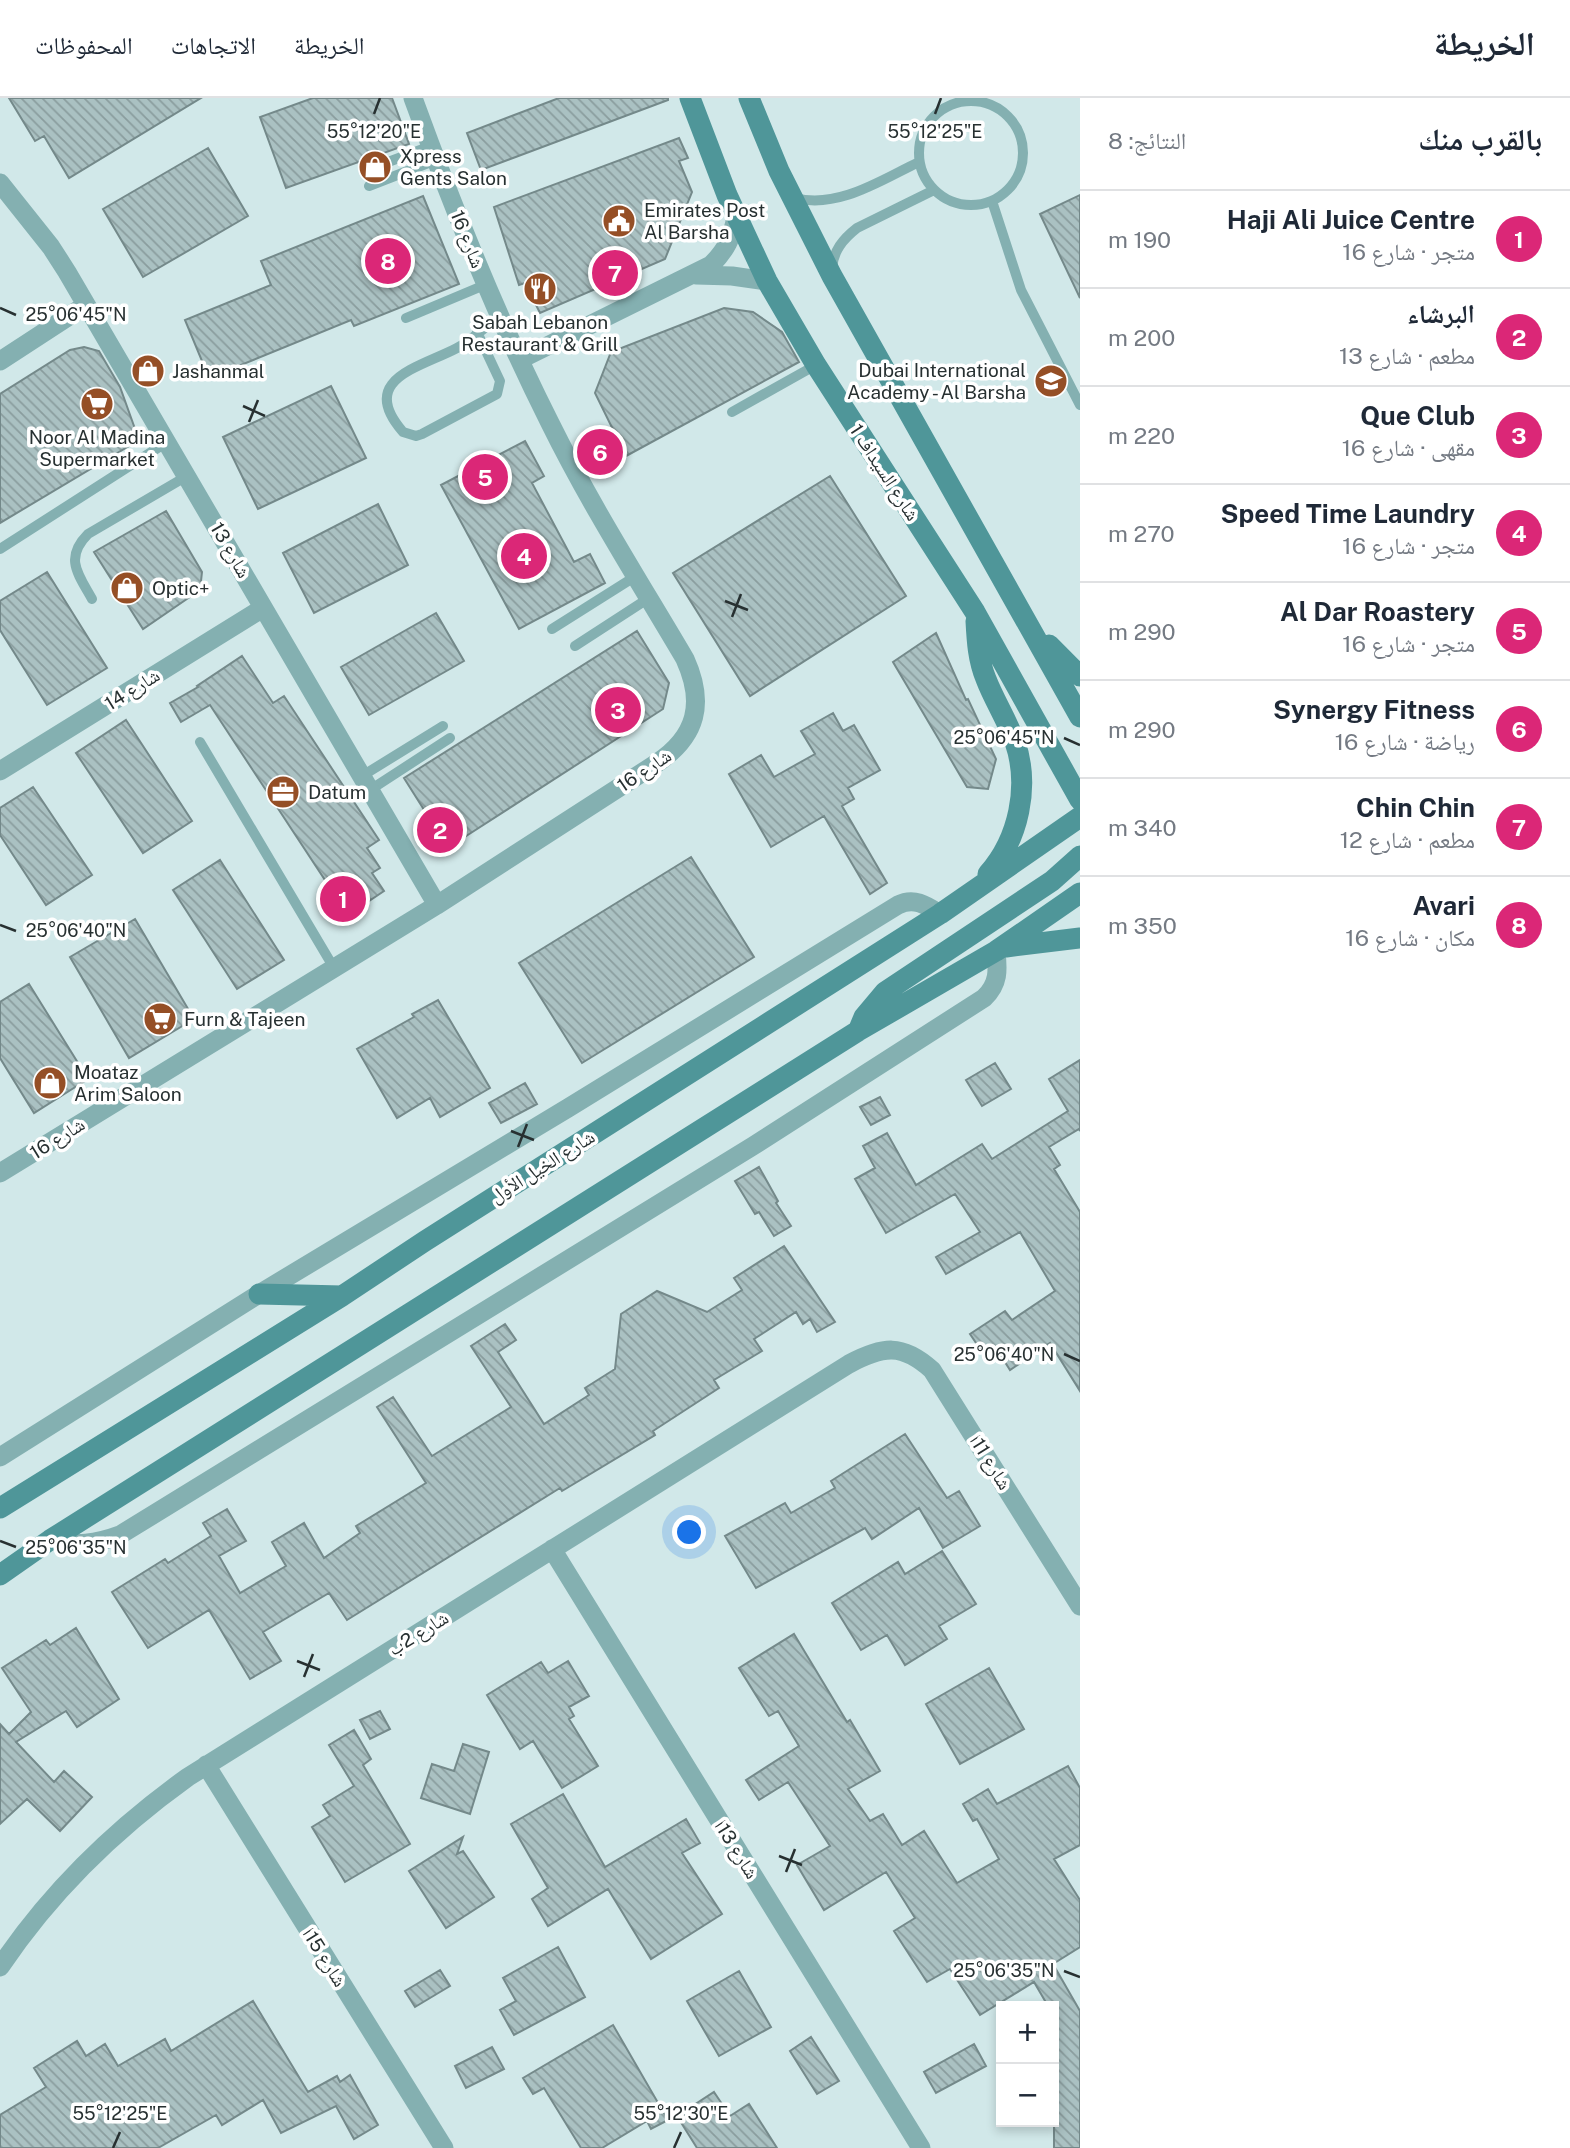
<!DOCTYPE html>
<html lang="ar">
<meta charset="utf-8">
<style>
:root{--surface:#fff;--page:#f2f2f3;--text:#1f2937;--muted:#747a83;--line:#e0e1e3;--accent:#db2777}
body{margin:0;font-family:"Public Sans","Noto Naskh Arabic",sans-serif;background:var(--page);color:var(--text);direction:rtl}
.controls{position:absolute;right:21px;bottom:21px;display:grid;overflow:hidden;border-radius:0px;box-shadow:0 4px 10px #0003}
.controls button{width:63px;height:63px;display:grid;place-items:center;padding:0;border:0;border-bottom:2px solid var(--line);background:var(--surface);color:var(--text);font:35px sans-serif}
.you{position:absolute;left:690px;top:1435px;width:24px;height:24px;margin:-18px;border:5px solid #fff;border-radius:50%;background:#1a73e8;box-shadow:0 0 0 10px #1a73e833}
.badge{display:grid;place-items:center;width:46px;height:46px;border-radius:50%;background:var(--accent);color:#fff;font-size:23px;font-weight:700}
.pin{position:absolute;translate:-50% -50%;border:4px solid #fff;box-shadow:0 2px 7px #0006}
.list{margin:0;padding:0;list-style:none}
h2{display:flex;justify-content:space-between;align-items:center;height:91px;margin:0;padding:0 28px;font-size:30px}
h2 small{font-size:23px;font-weight:400;color:var(--muted)}
.list li{display:grid;grid-template-columns:46px 1fr auto;gap:21px;align-items:center;box-sizing:border-box;height:98px;padding:0 28px;border-top:2px solid var(--line)}
.list b{display:block;font-size:26px;white-space:nowrap}
.list p{margin:0;font-size:23px;white-space:nowrap;color:var(--muted)}
.list em{font-size:23px;font-style:normal;color:var(--muted)}
.map{position:relative;flex:none;width:1080px;height:2050px;overflow:hidden;direction:ltr}
header{display:flex;align-items:center;gap:42px;box-sizing:border-box;height:98px;padding:0 35px;background:var(--surface);border-bottom:2px solid var(--line)}
header strong{font-size:33px}
nav{display:flex;gap:38px;margin-inline-start:auto;font-size:24px}
main{display:flex}
aside{flex:1;background:var(--surface)}
.map>svg:first-child{display:block}
.building{fill:url(#building-back-hatch);stroke:#74898a;stroke-width:2}
.lines{fill:none;stroke-linecap:round;stroke-linejoin:round}
.lane{stroke:#84b0b1;stroke-width:10}
.street{stroke:#84b0b1;stroke-width:19}
.secondary{stroke:#4f9699;stroke-width:21}
.ticks{fill:none;stroke:#273031;stroke-width:2.5}
.labels{text-anchor:middle;stroke-width:7;stroke-linejoin:round;paint-order:stroke}
.poi-label{font-size:19px;fill:#273031;stroke:#fff;text-anchor:start}
.street-label{font-size:19px;fill:#273031;stroke:#fff}
.ticks-label{font-size:18px;text-anchor:middle;fill:#273031;stroke:#fff;stroke-width:7;stroke-linejoin:round;paint-order:stroke}
</style>
<header>
<strong>الخريطة</strong>
<nav><a>الخريطة</a><a>الاتجاهات</a><a>المحفوظات</a></nav>
</header>
<main>
<aside>
<h2>بالقرب منك<small>النتائج: 8</small></h2>
<ul class="list">
<li><span class="badge">1</span><div><b>Haji Ali Juice Centre</b><p>متجر · شارع 16</p></div><em>190 m</em></li>
<li><span class="badge">2</span><div><b>البرشاء</b><p>مطعم · شارع 13</p></div><em>200 m</em></li>
<li><span class="badge">3</span><div><b>Que Club</b><p>مقهى · شارع 16</p></div><em>220 m</em></li>
<li><span class="badge">4</span><div><b>Speed Time Laundry</b><p>متجر · شارع 16</p></div><em>270 m</em></li>
<li><span class="badge">5</span><div><b>Al Dar Roastery</b><p>متجر · شارع 16</p></div><em>290 m</em></li>
<li><span class="badge">6</span><div><b>Synergy Fitness</b><p>رياضة · شارع 16</p></div><em>290 m</em></li>
<li><span class="badge">7</span><div><b>Chin Chin</b><p>مطعم · شارع 12</p></div><em>340 m</em></li>
<li><span class="badge">8</span><div><b>Avari</b><p>مكان · شارع 16</p></div><em>350 m</em></li>
</ul>
</aside>
<div class="map">
<svg width="1080" height="2050" viewBox="0 0 1080 2050">
<defs>
<pattern id="building-back-hatch" width="6" height="6" patternUnits="userSpaceOnUse" patternTransform="scale(1.75)"><rect width="6" height="6" fill="#aac1c2"/><path d="M-1 5l2 2M0 0l6 6M5-1l2 2" fill="none" stroke="#8a9d9e"/></pattern>
</defs>
<rect width="100%" height="100%" fill="#d1e8e9"/>
<path class="building" d="M9 0H201L69 80 44 38 35 43Z
M313 0H392L409 46 286 90 260 19Z
M559 0H668V2L481 72 467 35Z
M679 40 688 60 679 63 692 94 665 161 540 215 525 185 519 187 494 109Z
M208 50 248 118 143 179 103 111Z
M1080 97V200L1040 116Z
M423 98 459 186 354 228 351 222 209 280 185 222 271 187 261 163Z
M724 210 753 214 782 234 799 264 626 358 595 295 611 254Z
M84 249 99 253 120 289 139 342 0 425V296L70 252Z
M331 288 366 360 258 411 223 339Z
M525 343 544 378 532 385 574 464 590 456 605 485 519 531 441 387Z
M830 378 906 498 750 598 673 475Z
M378 406 408 467 314 515 283 455Z
M166 413 202 474 200 492 143 531 94 454Z
M47 474 107 570 47 607 0 532V503Z
M436 515 464 563 369 617 341 569Z
M637 533 669 585 663 611 460 742 438 734 404 680Z
M936 535 966 602 968 601 996 661 988 691 967 689 893 564Z
M242 558 273 605 284 598 379 742 367 750 380 770 372 775 384 793 348 817 210 607 181 624 170 605 198 589 197 588Z
M833 615 843 633 854 627 880 672 848 690 854 701 842 708 887 785 870 796 824 718 771 749 729 676 761 657 774 679 815 656 801 633Z
M126 622 192 723 143 755 76 655Z
M33 689 92 777 46 807 0 737V710Z
M691 759 754 859 582 965 519 865Z
M220 762 284 862 237 891 173 792Z
M135 821 194 921 129 960 70 859Z
M29 886 88 981 34 1015 0 960V904Z
M438 902 490 990 440 1019 430 1000 397 1020 357 951 414 919 412 916Z
M1080 962V1033L1079 1031 1049 1049 1060 1067 1054 1071 1080 1114V1293L1050 1245 1010 1272 998 1253 987 1261 970 1236 1005 1213 1012 1222 1055 1193 1020 1134 946 1176 936 1159 980 1134 955 1096 886 1135 855 1081 875 1070 863 1048 887 1035 916 1087 982 1046 992 1061 1068 1013 1049 981Z
M995 965 1011 991 982 1008 966 982Z
M525 985 537 1006 501 1025 489 1005Z
M880 999 890 1017 871 1027 860 1009Z
M759 1069 778 1103 776 1105 791 1128 774 1138 759 1114 755 1116 735 1083Z
M784 1148 835 1224 817 1234 810 1221 803 1226 796 1214 754 1241 762 1253 714 1282 719 1290 653 1333 655 1337 562 1393 560 1390 347 1522 329 1495 263 1534 281 1563 250 1581 209 1512 148 1550 112 1494 165 1461 168 1465 211 1438 203 1425 227 1411 246 1443 219 1458 240 1495 286 1468 272 1444 304 1425 324 1460 360 1435 356 1428 426 1385 377 1309 393 1299 432 1358 511 1309 471 1248 505 1226 516 1242 498 1254 544 1326 589 1297 585 1290 615 1271 621 1216 657 1193 707 1214 742 1192 734 1180Z
M905 1336 947 1400 959 1393 980 1428 943 1450 919 1410 872 1441 865 1430 756 1490 725 1438 785 1405 791 1415 835 1390 831 1383Z
M942 1453 976 1506 939 1528 947 1541 905 1567 887 1537 861 1552 832 1505 898 1464 905 1476Z
M76 1530 119 1601 77 1629 66 1613 16 1644 54 1684 64 1673 92 1699 60 1733 27 1701 0 1726V1626L9 1636 31 1614 2 1570 46 1542 50 1547Z
M794 1536 847 1624 850 1622 880 1673 848 1691 870 1723 883 1716 902 1747 924 1733 957 1785 999 1761 977 1721 973 1723 963 1706 988 1691 997 1706 1068 1668 1080 1690V1747L1054 1761 1080 1802V1849L1053 1866 1080 1913V2050H1054V1908H1048L1034 1884 980 1917 950 1871 927 1884 894 1833 915 1820 886 1774 824 1812 797 1767 830 1748 788 1684 759 1702 746 1682 799 1648 778 1613 769 1618 739 1570Z
M568 1563 589 1598 569 1609 574 1618 569 1621 598 1668 562 1690 533 1643 520 1651 487 1597 541 1564 548 1575Z
M989 1570 1024 1631 960 1666 926 1606Z
M380 1613 390 1631 370 1641 360 1622Z
M354 1632 371 1661 363 1667 410 1746 345 1784 312 1729 330 1718 323 1707 354 1688 329 1647Z
M463 1646 489 1654 470 1716 421 1700 432 1666 454 1673Z
M563 1696 605 1769 686 1721 700 1745 682 1755 722 1816 651 1861 608 1791 548 1828 532 1801 548 1790 511 1726Z
M463 1739 457 1756 463 1753 494 1799 446 1830 409 1773Z
M558 1849 585 1899 514 1937 500 1912 516 1903 503 1880Z
M440 1872 450 1888 415 1909 405 1893Z
M739 1873 771 1929 719 1958 687 1903Z
M253 1903 308 1994 337 1978 340 1984 350 1977 378 2027 354 2041 336 2008 281 2035 263 2002 222 2027 216 2017 158 2050H0V2017L46 1989 34 1970 77 1943 86 1958 105 1946 118 1968 165 1941 171 1953Z
M613 1927 668 2022 651 2031 647 2023 602 2050H581L544 1990 533 1996 523 1980Z
M811 1939 839 1983 817 1996 790 1953Z
M974 1946 986 1968 936 1995 924 1974Z
M492 1949 504 1971 466 1990 455 1968Z
M714 1994 730 2018 749 2006 777 2050H697L677 2018Z"/>
<g class="lines">
<path class="lane" d="M919 55a52 52 0 1 1 104 0a52 52 0 1 1-104 0Z
M364 73 431 48
M369 88 436 62
M795 100C839 111 881 82 919 64
M992 103 1021 192 1080 307
M832 171C833 153 843 141 857 130L934 92
M406 220 487 186
M477 234 500 283 497 296 422 336 416 338 403 334C357 281 419 270 457 250 472 242 485 228 501 219
M732 314 816 267
M0 451 167 344
M92 501C78 476 64 460 88 436L187 378
M552 531 636 478
M575 548 649 500
M200 644 334 870
M362 678 443 628
M370 692 450 640"/>
<path class="street" d="M0 85 51 149 67 174 437 807
M696 177 732 178 767 183
M521 261 711 167C726 152 732 140 736 119
M0 263 86 207
M0 673 263 510
M0 1075 437 807 657 665C697 638 705 605 685 561 639 483 590 406 550 325 497 220 453 110 413 0
M0 1359 259 1196 568 1010 898 807C914 799 926 807 940 816
M50 1442C76 1448 96 1446 120 1437L753 1048 984 900C999 886 998 872 996 853
M552 1451 921 2050
M206 1667 444 2050
M0 1869C51 1793 114 1732 188 1679L849 1266C883 1248 902 1245 932 1272L1080 1508"/>
<path class="secondary" d="M690 0 727 97 767 183 816 267 975 514 1080 702
M749 0 779 73 832 178 1080 619
M976 523C977 542 978 562 986 581 994 602 1007 622 1015 644 1030 688 1019 741 988 776
M1049 547 1080 578
M1006 849 1080 840
M859 931 864 919 885 894 1052 783 1080 758
M259 1196 342 1198
M0 1410 342 1198 425 1143 940 816 1080 719
M0 1477 50 1442 858 933 996 853 1080 795"/>
</g>
<path class="ticks" d="M374 16 380 0M935 16 941 0M0 210 16 217M243 308 265 318M249 324 258 302M725 503 748 512M732 519 741 496M1064 640 1080 647M0 827 16 833M511 1033 534 1042M518 1049 527 1026M1064 1256 1080 1263M0 1443 16 1449M297 1563 320 1572M304 1579 313 1556M779 1758 802 1767M786 1774 795 1751M1064 1873 1080 1879M113 2050 120 2034M674 2050 681 2034"/>
<defs>
<symbol id="shop-disc" viewBox="-11 -11 22 22"><circle r="9.5" fill="#954f26" stroke="#fff"/><path d="M-5-2.5h2.3a2.7 3.5 0 0 1 5.4 0H5L5.5 6h-11ZM-1.5-2.5h3a1.5 2.3 0 0 0-3 0Z" fill="#fff"/></symbol>
<symbol id="civic-disc" viewBox="-11 -11 22 22"><circle r="9.5" fill="#954f26" stroke="#fff"/><path d="M-.6-6.5H3V-4.5H.6V-3L4-1V1h2V6H-6V1h2V-1L-.6-3ZM-1.2 2.5V6h2.4V2.5Z" fill="#fff"/></symbol>
<symbol id="restaurant-disc" viewBox="-11 -11 22 22"><circle r="9.5" fill="#954f26" stroke="#fff"/><path d="M-5-6h1v4h1v-4h1v4h1v-4h1v5L-1.5 .5V6h-2V.5L-5-1ZM5-6V6H3V1.5H1.5Q1.5-4 5-6Z" fill="#fff"/></symbol>
<symbol id="school-disc" viewBox="-11 -11 22 22"><circle r="9.5" fill="#954f26" stroke="#fff"/><path d="M0-5L7-2L0 1L-7-2ZM-4 1L0 2.5L4 1V4Q0 6-4 4Z" fill="#fff"/></symbol>
<symbol id="supermarket-disc" viewBox="-11 -11 22 22"><circle r="9.5" fill="#954f26" stroke="#fff"/><path d="M-6-5.5h2.5l.6 2H6L4.5 2H-2.5L-4.4-4H-6ZM-1.5 3.2a1.3 1.3 0 1 0 .1 0ZM3 3.2a1.3 1.3 0 1 0 .1 0Z" fill="#fff"/></symbol>
<symbol id="office-disc" viewBox="-11 -11 22 22"><circle r="9.5" fill="#954f26" stroke="#fff"/><path d="M-6-3h4V-5.5h4V-3h4V5H-6ZM-1-4.5V-3h2v-1.5ZM-6 0V1H6V0Z" fill="#fff"/></symbol>
</defs>
<g fill-rule="evenodd">
<use href="#shop-disc" x="356" y="50" width="38" height="38"/>
<use href="#civic-disc" x="600" y="104" width="38" height="38"/>
<use href="#restaurant-disc" x="521" y="172" width="38" height="38"/>
<use href="#shop-disc" x="129" y="254" width="38" height="38"/>
<use href="#school-disc" x="1032" y="264" width="38" height="38"/>
<use href="#supermarket-disc" x="78" y="287" width="38" height="38"/>
<use href="#shop-disc" x="108" y="471" width="38" height="38"/>
<use href="#office-disc" x="264" y="675" width="38" height="38"/>
<use href="#supermarket-disc" x="141" y="902" width="38" height="38"/>
<use href="#shop-disc" x="31" y="966" width="38" height="38"/>
</g>
<g class="labels">
<g class="poi-label">
<text x="400" y="65">Xpress<tspan x="400" dy="22">Gents Salon</tspan></text>
<text x="644" y="119">Emirates Post<tspan x="644" dy="22">Al Barsha</tspan></text>
<text x="540" y="231" text-anchor="middle">Sabah Lebanon<tspan x="540" dy="22">Restaurant &amp; Grill</tspan></text>
<text x="1026" y="279" text-anchor="end">Dubai International<tspan x="1026" dy="22">Academy - Al Barsha</tspan></text>
<text x="172" y="280">Jashanmal</text>
<text x="97" y="346" text-anchor="middle">Noor Al Madina<tspan x="97" dy="22">Supermarket</tspan></text>
<text x="152" y="497">Optic+</text>
<text x="308" y="701">Datum</text>
<text x="184" y="928">Furn &amp; Tajeen</text>
<text x="74" y="981">Moataz<tspan x="74" dy="22">Arim Saloon</tspan></text>
</g>
<g class="street-label">
<text transform="translate(468 141) rotate(68)" y="7">شارع 16</text>
<text transform="translate(885 374) rotate(57)" y="7">شارع السيداف 1</text>
<text transform="translate(231 452) rotate(60)" y="7">شارع 13</text>
<text transform="translate(132 591) rotate(-32)" y="7">شارع 14</text>
<text transform="translate(644 672) rotate(-34)" y="7">شارع 16</text>
<text transform="translate(57 1040) rotate(-32)" y="7">شارع 16</text>
<text transform="translate(542 1068) rotate(-32)" y="7">شارع الخيل الأول</text>
<text transform="translate(991 1364) rotate(58)" y="7">شارع 11ا</text>
<text transform="translate(418 1535) rotate(-32)" y="7">شارع 2ب</text>
<text transform="translate(737 1751) rotate(58)" y="7">شارع 13ا</text>
<text transform="translate(325 1859) rotate(58)" y="7">شارع 15ا</text>
</g>
</g>
<g class="ticks-label">
<text x="374" y="40">55°12'20"E</text>
<text x="935" y="40">55°12'25"E</text>
<text x="76" y="223">25°06'45"N</text>
<text x="1004" y="646">25°06'45"N</text>
<text x="76" y="839">25°06'40"N</text>
<text x="1004" y="1263">25°06'40"N</text>
<text x="76" y="1456">25°06'35"N</text>
<text x="1004" y="1879">25°06'35"N</text>
<text x="120" y="2022">55°12'25"E</text>
<text x="681" y="2022">55°12'30"E</text>
</g>
</svg>
<div class="controls">
<button>+</button>
<button>−</button>
</div>
<div class="you"></div>
<div class="pin badge" style="left:343px;top:801px">1</div>
<div class="pin badge" style="left:440px;top:732px">2</div>
<div class="pin badge" style="left:618px;top:612px">3</div>
<div class="pin badge" style="left:524px;top:458px">4</div>
<div class="pin badge" style="left:485px;top:379px">5</div>
<div class="pin badge" style="left:600px;top:354px">6</div>
<div class="pin badge" style="left:615px;top:175px">7</div>
<div class="pin badge" style="left:388px;top:163px">8</div>
</div>
</main>
